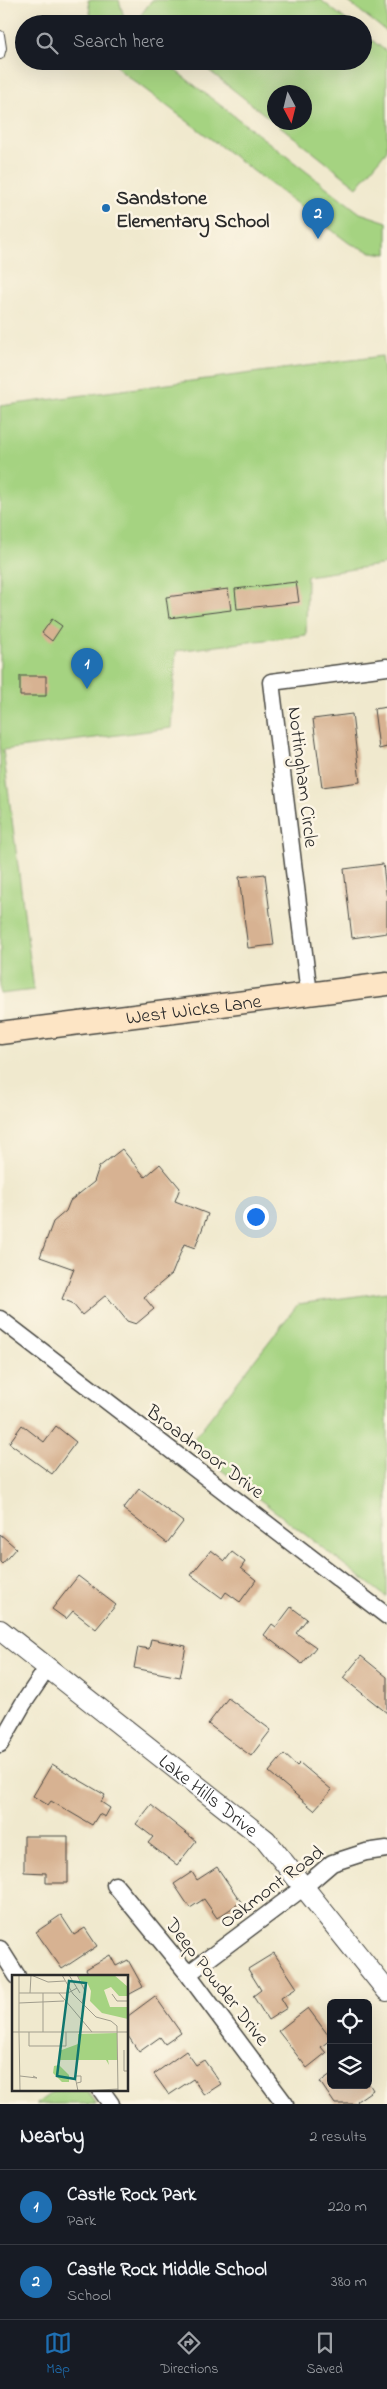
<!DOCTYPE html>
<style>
:root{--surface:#171b24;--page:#20242c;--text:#f1f3f6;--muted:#9ea1a6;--line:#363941;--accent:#1f6fb2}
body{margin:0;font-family:"Indie Flower",sans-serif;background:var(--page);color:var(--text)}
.controls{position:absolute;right:15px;bottom:15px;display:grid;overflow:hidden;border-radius:8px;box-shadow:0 5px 20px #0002}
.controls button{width:45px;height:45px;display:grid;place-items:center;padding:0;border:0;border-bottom:1px solid var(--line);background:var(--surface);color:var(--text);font:25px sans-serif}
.compass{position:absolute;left:267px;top:85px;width:45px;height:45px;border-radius:50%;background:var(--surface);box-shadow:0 5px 20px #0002;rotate:173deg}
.you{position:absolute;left:255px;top:1216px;width:18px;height:18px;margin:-12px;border:4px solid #fff;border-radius:50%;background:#1a73e8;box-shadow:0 0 0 8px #1a73e833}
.badge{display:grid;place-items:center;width:32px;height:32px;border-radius:50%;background:var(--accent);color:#fff;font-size:16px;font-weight:700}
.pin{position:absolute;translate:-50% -41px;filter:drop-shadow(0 1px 2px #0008)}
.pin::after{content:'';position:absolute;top:26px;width:18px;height:15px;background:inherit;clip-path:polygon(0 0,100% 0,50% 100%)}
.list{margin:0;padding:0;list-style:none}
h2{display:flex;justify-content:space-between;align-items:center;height:65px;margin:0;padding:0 20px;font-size:21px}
h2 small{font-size:16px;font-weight:400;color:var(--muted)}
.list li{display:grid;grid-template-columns:32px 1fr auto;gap:15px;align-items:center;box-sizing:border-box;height:75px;padding:0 20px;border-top:1px solid var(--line)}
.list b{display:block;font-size:19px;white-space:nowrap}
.list p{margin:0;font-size:16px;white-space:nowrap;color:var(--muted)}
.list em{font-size:16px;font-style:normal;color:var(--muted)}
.icon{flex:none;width:28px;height:28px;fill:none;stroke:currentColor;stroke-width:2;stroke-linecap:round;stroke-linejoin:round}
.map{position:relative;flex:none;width:387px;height:2104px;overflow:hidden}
.search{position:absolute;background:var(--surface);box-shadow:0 5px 20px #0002;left:15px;right:15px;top:15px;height:55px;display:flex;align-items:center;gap:12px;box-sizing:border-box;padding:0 18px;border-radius:28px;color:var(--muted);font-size:19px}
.sheet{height:215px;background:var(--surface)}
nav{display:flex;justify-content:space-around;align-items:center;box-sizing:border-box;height:70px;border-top:1px solid var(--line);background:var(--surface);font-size:14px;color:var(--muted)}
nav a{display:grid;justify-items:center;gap:2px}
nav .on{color:var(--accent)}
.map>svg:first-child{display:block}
.green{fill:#a5d381;stroke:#687f56}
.building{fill:#d7b292}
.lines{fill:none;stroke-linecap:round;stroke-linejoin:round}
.service-casing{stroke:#494843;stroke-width:10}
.minor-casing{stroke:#494843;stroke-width:19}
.tertiary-casing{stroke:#494843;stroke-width:22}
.secondary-casing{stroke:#494843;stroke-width:25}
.service{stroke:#fff;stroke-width:8}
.minor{stroke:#fff;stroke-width:16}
.tertiary{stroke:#fff;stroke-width:20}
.secondary{stroke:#fde5c5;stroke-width:22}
.poi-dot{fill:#1f6fb2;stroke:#fcf5e5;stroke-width:2}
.labels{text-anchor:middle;stroke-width:5;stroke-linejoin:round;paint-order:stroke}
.poi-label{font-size:20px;font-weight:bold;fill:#2b2b2b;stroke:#fcf5e5;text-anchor:start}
.street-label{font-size:20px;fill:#2b2b2b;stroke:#fcf5e5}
.inset-road{fill:none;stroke:#a19d8d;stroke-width:1}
.view{fill:#0f766e;fill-opacity:0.15;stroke:#0f766e;stroke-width:2.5}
.inset-edge{fill:none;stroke:#2b2b2b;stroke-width:2.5}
</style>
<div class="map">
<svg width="387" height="2104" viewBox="0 0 387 2104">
<rect width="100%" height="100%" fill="#fcf5e5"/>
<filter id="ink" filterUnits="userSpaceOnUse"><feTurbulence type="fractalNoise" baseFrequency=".02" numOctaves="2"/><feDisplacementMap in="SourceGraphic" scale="10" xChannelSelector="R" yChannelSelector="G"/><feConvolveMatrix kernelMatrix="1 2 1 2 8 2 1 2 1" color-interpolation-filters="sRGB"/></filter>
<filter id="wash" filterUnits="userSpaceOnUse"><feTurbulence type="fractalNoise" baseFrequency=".0096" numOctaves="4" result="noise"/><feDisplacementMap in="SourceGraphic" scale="20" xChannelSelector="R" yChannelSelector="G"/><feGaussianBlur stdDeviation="1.12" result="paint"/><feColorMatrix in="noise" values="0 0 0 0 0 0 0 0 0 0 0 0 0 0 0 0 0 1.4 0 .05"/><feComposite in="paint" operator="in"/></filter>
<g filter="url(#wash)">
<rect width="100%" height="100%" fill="#f0e9ce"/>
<path class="green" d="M88 0H119L126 24H92Z
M152 0H321L351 24H150L140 16Z
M346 0H387V32Z
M363 33 387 52V150L357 187 275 122H304V92H274V122L197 61H363Z
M113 61H163L360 213 387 222V254L371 252 349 243 122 72Z
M382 356 387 393V564L307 576 306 635 176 651 171 728 3 750 34 990 0 994V406Z
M387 1292V1596H385L189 1445 298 1304Z
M55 2090H86L96 2104H36Z"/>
<g id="blocks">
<path class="building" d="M296 582 299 602 237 609 235 589Z
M228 589 231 610 169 618 166 597Z
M52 619 62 626 52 641 42 633Z
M20 676H46V696H20Z
M387 707V747L379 749 374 709Z
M352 714 360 782 322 787 313 719Z
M383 864 387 901V933L352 938 344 869Z
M265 874 274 945 248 948 239 877Z
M122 1149 145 1177 160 1164 180 1188 175 1201 208 1214 195 1248 184 1244 172 1274 144 1297 154 1309 136 1324 127 1321 106 1295 82 1315 72 1303 62 1299 74 1269 40 1257 53 1222 66 1211 70 1201 94 1182 99 1167Z
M22 1425 44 1442 56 1426 76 1442 52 1474 9 1443Z
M139 1489 183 1522 167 1543 123 1509Z
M0 1534 16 1548 2 1564 0 1562Z
M211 1550 225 1561 232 1552 245 1562 241 1568 256 1580 240 1602 226 1592 222 1598 191 1575Z
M78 1576 116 1605 96 1629 73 1611 66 1619 52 1609Z
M291 1607 307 1619 296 1633 316 1647 302 1664 264 1635 272 1624 276 1627Z
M151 1639 186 1646 180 1677 134 1668 138 1647 149 1649Z
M361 1656 387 1677V1713L343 1678Z
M228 1698 271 1730 251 1756 208 1724Z
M284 1754 297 1766 300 1763 332 1790 314 1810 269 1772Z
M52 1764 105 1795 101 1802 110 1808 105 1817 99 1814 92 1825 51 1801 48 1805 33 1796Z
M151 1805 196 1841 177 1865 148 1843 153 1837 136 1824Z
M24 1836H68V1883H46V1873L24 1872Z
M217 1867 241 1902 217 1918 204 1899 190 1908 174 1884 192 1872 197 1880Z
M61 1915 74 1935 85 1928 97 1946 62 1969 36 1932Z
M274 1953 297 1988 281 1998 287 2008 268 2020 253 1996 261 1990 248 1969Z
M110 1955 116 1966 128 1960 143 1987 128 1995V1976H90L86 1969Z
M155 1996 181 2033 165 2044 160 2037 139 2052 128 2036V2016Z
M308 2008 331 2039 321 2047 326 2053 307 2068 278 2031Z
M186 2051 196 2065 204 2060 221 2084 204 2095 193 2079 169 2095 154 2074Z
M331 2074V2085H368V2082L373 2090 357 2101 359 2104H335L320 2082Z"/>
</g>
</g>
<g filter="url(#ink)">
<use href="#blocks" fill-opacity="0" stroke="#494843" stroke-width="1"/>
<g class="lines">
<defs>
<path id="service" d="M0 35 2 48 0 55"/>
<path id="minor" d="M309 994 271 682 387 667
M0 1319 387 1616
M0 1744 23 1704 48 1667
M115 1885 188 1974 285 2104
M0 1949 17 1976
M188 1974 304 1887 332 1863 366 1852 387 1849
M101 2090 111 2104"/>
<g id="tertiary">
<path id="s1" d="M0 1630 266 1840 387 1991"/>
</g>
<g id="secondary">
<path id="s2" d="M0 1033 387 984"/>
</g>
</defs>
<use href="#service" class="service-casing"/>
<use href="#minor" class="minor-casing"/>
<use href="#tertiary" class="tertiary-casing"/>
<use href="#secondary" class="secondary-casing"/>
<use href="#service" class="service"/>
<use href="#minor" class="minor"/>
<use href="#tertiary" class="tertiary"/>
<use href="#secondary" class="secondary"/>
</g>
</g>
<circle class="poi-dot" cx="106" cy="208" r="5"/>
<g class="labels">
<g class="poi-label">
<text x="116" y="204">Sandstone<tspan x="116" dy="23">Elementary School</tspan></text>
</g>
<g class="street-label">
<text transform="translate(304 777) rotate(83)" y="7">Nottingham Circle</text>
<text dy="7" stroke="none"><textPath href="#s2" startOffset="195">West Wicks Lane</textPath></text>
<text transform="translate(206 1451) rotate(37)" y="7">Broadmoor Drive</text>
<text dy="7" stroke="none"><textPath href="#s1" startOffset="266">Lake Hills Drive</textPath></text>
<text transform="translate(271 1886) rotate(-37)" y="7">Oakmont Road</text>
<text transform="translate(218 1981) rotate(52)" y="7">Deep Powder Drive</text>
</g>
</g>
<g transform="translate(12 1975)">
<rect width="116" height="116" fill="#f0e9ce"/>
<path d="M65 0H102L116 12V21H107L99 12 92 15 98 32H116V44L90 38 78 26 79 16 75 7 71 9ZM105 58V85H96L97 90 94 85H47V76L66 69V59ZM42 91 47 90 57 100V107H50L41 98Z" fill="#a5d381"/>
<path class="inset-road" d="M7 0V57M19 0 36 7 53 6M50 0 61 19 84 42 99 46 105 51 106 116M57 0 68 18M65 0 73 16 70 28M7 18H56L65 13M18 18 19 0M31 18V57M47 18 80 57M100 19 105 26H117M7 28 52 26M0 57H117M7 57 8 116M17 57V71H54V57M112 75V96H117M8 101 25 103 21 101M65 108 69 107V101H63L66 116M19 116H59M69 116 106 114"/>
<path class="view" d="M57 6 74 8 63 104 45 101Z"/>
<rect width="116" height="116" class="inset-edge"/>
</g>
</svg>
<div class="controls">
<button><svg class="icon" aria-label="locate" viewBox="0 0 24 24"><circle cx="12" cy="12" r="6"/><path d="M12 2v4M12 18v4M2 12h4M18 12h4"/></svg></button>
<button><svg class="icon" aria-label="layers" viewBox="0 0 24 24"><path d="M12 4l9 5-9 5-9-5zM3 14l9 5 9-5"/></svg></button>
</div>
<svg class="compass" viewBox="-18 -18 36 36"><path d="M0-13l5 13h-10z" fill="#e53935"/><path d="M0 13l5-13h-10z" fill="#9ea1a6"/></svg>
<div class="you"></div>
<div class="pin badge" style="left:87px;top:689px">1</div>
<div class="pin badge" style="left:318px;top:239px">2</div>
<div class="search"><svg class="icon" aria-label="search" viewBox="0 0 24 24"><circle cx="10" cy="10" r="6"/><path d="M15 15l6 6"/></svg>Search here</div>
</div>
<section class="sheet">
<h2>Nearby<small>2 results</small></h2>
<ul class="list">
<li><span class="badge">1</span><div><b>Castle Rock Park</b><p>Park</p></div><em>220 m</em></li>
<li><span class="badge">2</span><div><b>Castle Rock Middle School</b><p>School</p></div><em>380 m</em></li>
</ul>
</section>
<nav>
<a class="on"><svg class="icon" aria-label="map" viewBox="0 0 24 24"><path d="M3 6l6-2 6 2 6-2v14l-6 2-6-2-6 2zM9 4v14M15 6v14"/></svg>Map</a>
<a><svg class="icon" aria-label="directions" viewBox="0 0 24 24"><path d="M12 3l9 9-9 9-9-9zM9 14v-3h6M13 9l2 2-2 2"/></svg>Directions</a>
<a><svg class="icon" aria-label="saved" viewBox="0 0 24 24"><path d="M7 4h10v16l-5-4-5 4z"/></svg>Saved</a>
</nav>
